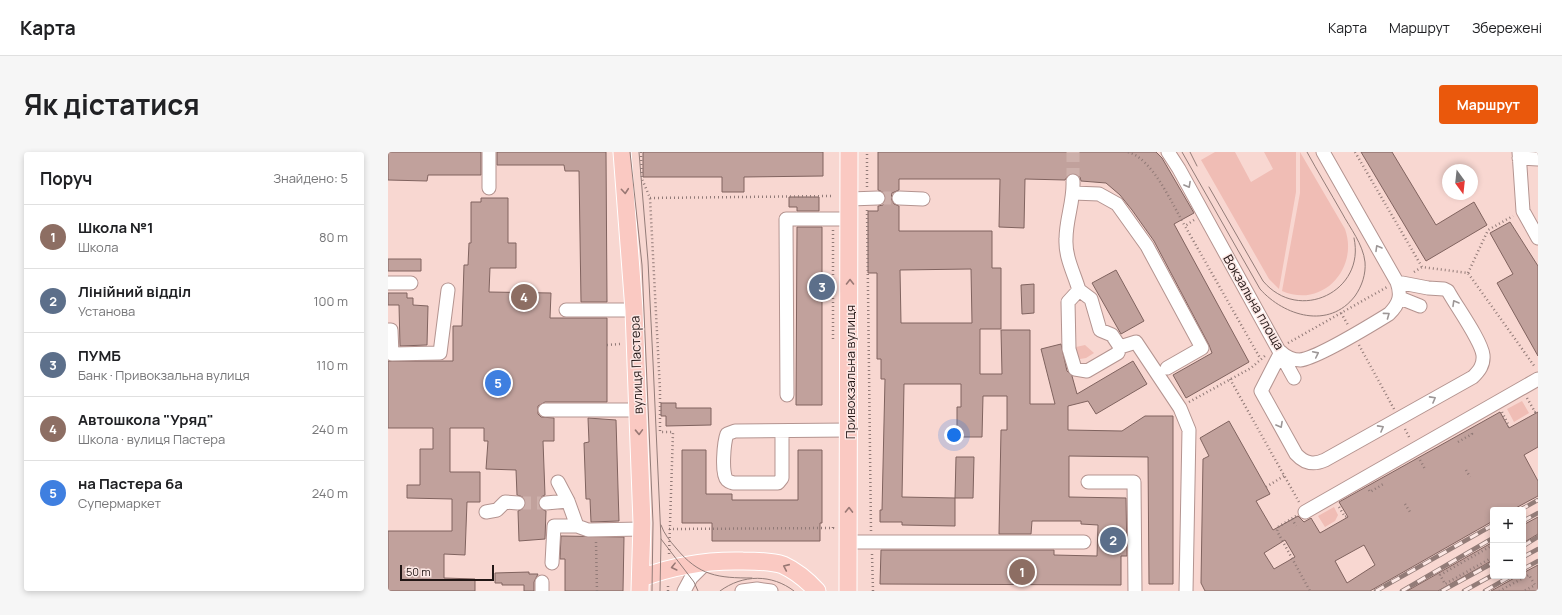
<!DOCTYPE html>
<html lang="uk">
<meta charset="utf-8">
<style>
:root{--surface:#fff;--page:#f6f6f6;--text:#202124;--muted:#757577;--line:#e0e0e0;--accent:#ea580c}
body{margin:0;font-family:Manrope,sans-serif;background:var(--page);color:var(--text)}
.controls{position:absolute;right:12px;bottom:12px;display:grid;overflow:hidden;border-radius:4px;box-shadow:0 2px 6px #0003}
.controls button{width:36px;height:36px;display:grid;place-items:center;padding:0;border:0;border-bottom:1px solid var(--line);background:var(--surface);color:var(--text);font:20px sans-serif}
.compass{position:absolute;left:1054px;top:12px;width:36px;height:36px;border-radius:50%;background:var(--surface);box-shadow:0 2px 6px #0003;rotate:165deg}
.scale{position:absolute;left:12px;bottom:10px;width:94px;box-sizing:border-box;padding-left:4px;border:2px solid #221615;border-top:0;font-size:11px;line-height:14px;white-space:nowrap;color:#221615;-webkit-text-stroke:3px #fce7e4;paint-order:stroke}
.you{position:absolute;left:566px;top:283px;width:14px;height:14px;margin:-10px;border:3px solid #fff;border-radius:50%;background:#1a73e8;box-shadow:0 0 0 6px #1a73e833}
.badge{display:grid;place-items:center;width:26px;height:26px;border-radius:50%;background:var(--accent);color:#fff;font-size:13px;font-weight:700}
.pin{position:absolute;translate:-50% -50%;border:2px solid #fff;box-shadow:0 1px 4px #0006}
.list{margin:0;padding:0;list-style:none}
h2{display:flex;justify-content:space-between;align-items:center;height:52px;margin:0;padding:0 16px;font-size:17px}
h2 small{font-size:13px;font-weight:400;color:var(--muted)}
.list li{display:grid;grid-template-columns:26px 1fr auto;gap:12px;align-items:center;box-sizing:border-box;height:64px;padding:0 16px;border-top:1px solid var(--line)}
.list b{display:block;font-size:15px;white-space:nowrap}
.list p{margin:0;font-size:13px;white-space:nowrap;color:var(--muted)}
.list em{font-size:13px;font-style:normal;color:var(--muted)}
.map{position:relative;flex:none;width:1150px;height:439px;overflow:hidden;border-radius:4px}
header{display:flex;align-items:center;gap:24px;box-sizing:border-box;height:56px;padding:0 20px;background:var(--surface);border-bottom:1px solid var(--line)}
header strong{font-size:19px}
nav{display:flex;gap:22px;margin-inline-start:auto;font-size:14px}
.intro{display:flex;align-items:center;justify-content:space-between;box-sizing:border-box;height:96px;padding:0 24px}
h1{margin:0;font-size:28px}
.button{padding:10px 18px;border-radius:4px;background:var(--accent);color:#fff;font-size:14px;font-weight:700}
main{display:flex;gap:24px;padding:0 24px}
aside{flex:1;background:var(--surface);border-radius:4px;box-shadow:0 2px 6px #0003}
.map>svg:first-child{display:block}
.green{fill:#f0bdb5}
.building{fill:#c1a19c;stroke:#80635f;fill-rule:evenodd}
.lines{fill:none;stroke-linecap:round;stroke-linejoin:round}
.minor-tunnel{stroke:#cdb0ab;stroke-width:13;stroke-dasharray:13 6;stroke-linecap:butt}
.minor-casing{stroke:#b49490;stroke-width:15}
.major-casing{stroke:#fff;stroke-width:19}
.path{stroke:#917a77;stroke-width:2.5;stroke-dasharray:1 3;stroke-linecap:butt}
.minor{stroke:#fff;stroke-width:13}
.major{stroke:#fac9c2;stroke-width:17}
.tram{stroke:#937c78;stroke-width:1}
.rail-casing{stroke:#937c78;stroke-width:4.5}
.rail{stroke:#fce7e4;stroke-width:3;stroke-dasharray:9;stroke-linecap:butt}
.oneway{stroke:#9c9696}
.oneway2{stroke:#997874}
.labels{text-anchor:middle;stroke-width:3;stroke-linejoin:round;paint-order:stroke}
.street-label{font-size:13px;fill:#221615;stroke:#fce7e4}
</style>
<header>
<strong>Карта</strong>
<nav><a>Карта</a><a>Маршрут</a><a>Збережені</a></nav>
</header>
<div class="intro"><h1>Як дістатися</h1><a class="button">Маршрут</a></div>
<main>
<aside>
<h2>Поруч<small>Знайдено: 5</small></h2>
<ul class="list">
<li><span class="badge" style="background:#8d6e63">1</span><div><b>Школа №1</b><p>Школа</p></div><em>80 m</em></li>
<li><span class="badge" style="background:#5c6f8a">2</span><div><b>Лінійний відділ</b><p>Установа</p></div><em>100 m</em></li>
<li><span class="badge" style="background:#5c6f8a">3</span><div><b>ПУМБ</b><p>Банк · Привокзальна вулиця</p></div><em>110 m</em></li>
<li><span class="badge" style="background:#8d6e63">4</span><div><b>Автошкола &quot;Уряд&quot;</b><p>Школа · вулиця Пастера</p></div><em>240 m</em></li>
<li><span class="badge" style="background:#3f7fe0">5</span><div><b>на Пастера 6а</b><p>Супермаркет</p></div><em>240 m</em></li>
</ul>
</aside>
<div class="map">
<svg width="1150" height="439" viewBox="0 0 1150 439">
<rect width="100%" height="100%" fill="#f8d7d1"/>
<path class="green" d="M827 0H847L863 30 885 17 876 0H908V40L891 137 881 127 813 8Z
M912 0 957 77C971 116 935 157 894 139L912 41Z
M697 193 706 201 698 206 692 207 687 199 688 195Z
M1134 249 1141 261 1126 270 1119 257Z
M946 355 950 363 947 369 937 375 930 364Z"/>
<path class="building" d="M0 0H93V23H40L39 29 0 28Z
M109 0H218L219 150H193L191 19H177L176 13H109Z
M255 0H435V24L356 25V40H334V25H255Z
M490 0H768L774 6 806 61 786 72 861 210 798 246 785 223 824 201 821 193 766 89 744 58 732 43 718 31 693 29 692 25 685 21 681 22 677 28 637 27 636 76 611 75 612 27H511V38L504 41 503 46 506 52 511 54V79H604V116H613V177H592V222H614L613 178H642V252H667L653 197 673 192 679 219 684 224 689 242 745 209 759 232 708 262 700 249 680 254V278L734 279 757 264H785V432H761L760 305 681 304V345L738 346 739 404H733V433L492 432 493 398H666V403L709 404 710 373 693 372V369H644L643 382H611L613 278H619V244H595L594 285H569V255H573V232H516L514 345 567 346V374L514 373V370H492V358H494L497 227H493V207H489V121H480V59H490V54L495 53 498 46 497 41 490 38ZM583 117 584 171H513L512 118Z
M973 0H1004L1048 73 1086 50 1099 73 1038 109Z
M401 45H431V59H409V55H401Z
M93 46H120V91H128V116H102L101 140 163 141 162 166H219V250H157L150 254V262L153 265 166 266V289H155L157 343 153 345 150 351 152 356 158 359 157 387 131 389 130 359 136 356 138 351 135 345 129 343 128 318 98 317 100 289H96V276H62V320H92V350H79L77 403 56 402V426L87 427V439H0V379H64V347L19 346V333H32V297H45V276H0V209H65V174H74L76 113H80L81 91H83V50H93Z
M1122 70 1150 114V204L1109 131 1125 122 1102 81Z
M409 75H434V253H408Z
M0 107H33V119H0Z
M728 118 756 169 733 182 704 131Z
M646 132V161L634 162 633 133Z
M0 141H19V146H25V153L40 154 39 193 12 194 11 153H0Z
M273 251H288V256H323V273L278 274V264H273Z
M1112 260 1121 276 1150 260V295L1136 303 1150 329V344L1124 358H1105V369L982 439H817L813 431 815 307 821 304 812 286 841 269 882 342 868 349 885 378 910 364 916 370 923 366 932 381 960 365 951 350ZM897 388 907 405 886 417 876 401ZM976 393 987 413 959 431 947 409Z
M200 266 228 268 231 369 203 370 202 347H198L196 291 201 290Z
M294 298H318V342H344V348H410V298H434V371H432V389H324V371H294Z
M568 305H586L585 346H567Z
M1150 365V382L1135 391V373Z
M173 384 236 385 235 439H177V407H172Z
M1105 390V408L1050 439H1019Z
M1150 413V439H1103L1130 424H1135V421Z
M141 420V422H150L146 430V439H136V433H114V431H107V421Z"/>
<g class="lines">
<path class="minor-tunnel" d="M685 29V0
M490 46H511
M130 351H158"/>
<defs>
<path id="minor" d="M780 0 791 17 906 226
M1131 0 1135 59 1150 86
M1131 6 1150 7
M685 29C686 49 678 67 678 87 677 105 686 121 691 138L680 150 681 197 687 217 699 219 730 201 732 195 724 183 712 178 703 147 691 138
M101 36V0
M685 41 711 42 729 52 759 94 814 196 779 216
M511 46 535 47
M462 47 490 46
M0 131H23
M1012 146 1032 154
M178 158H246
M0 178H3L4 202 52 201 60 138
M732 195 748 190 792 256 801 278 798 439
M893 200 873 239 908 302C917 312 926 313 937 308L1085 225C1091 219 1096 213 1095 203 1093 188 1068 154 1060 139L1056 137 1040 136 1009 130
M893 200C898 205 904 208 912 208 930 206 983 173 1001 162 1011 152 1014 144 1009 130L935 0
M399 243 398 67H462
M157 258H250
M394 279V326L390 331H345C343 330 341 330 339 328 333 322 336 290 339 282L347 279 461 278
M170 330 180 349 189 374 200 378 254 377
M700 330H746L747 439
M158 351 180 349
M98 360 109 358 117 350 130 351
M917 360 1150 227
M460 390H696
M164 411 166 374H189
M154 430V439
M296 439 303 426 320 409
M354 439 369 437 383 439"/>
<path id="major" d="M234 0 246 158 254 371 252 439
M253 426C287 413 319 408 355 409 368 409 383 409 395 413 408 419 419 428 429 439
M460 439 461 0"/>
</defs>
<use href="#minor" class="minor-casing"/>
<use href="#major" class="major-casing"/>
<path class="path" d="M253 0 254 27 262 46 272 238V280H285L281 403
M740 0C765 7 784 52 797 74
M967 0 1034 115 1080 121 1147 215
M479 35V0
M262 46 445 44
M479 58 483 379
M806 68 797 74 872 206
M445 78V189
M1026 120 1034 115
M1080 121 1100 78 1125 64
M953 161 960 173
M900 191 999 135
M219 193 232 192
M971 193 1006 257
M842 227 911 350
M1139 246 1147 260 1149 258
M801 250 863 216 878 203
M1114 260 1121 274 1120 275
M1017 277 1022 287
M1070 290 1084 282 1083 279
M1032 308 1037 317
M1078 318 1082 325
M878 335 896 324
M981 338 982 340 997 331
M1017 352 1022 360
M951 355 957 365 959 364
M908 364 890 375 889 379 922 439
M904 367 908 374
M281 377 445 376V374
M208 390 209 439
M1105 393 1052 423 1057 432 1105 405
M484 402 485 439
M280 439V431
M1111 439 1141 423 1147 433 1136 439"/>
<use href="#minor" class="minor"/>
<use href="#major" class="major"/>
<path class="tram" d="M242 0 254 113 265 371 264 439
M251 0 260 109 265 210 273 387 272 439
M794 0 872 137C896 164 941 178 967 144 974 134 978 122 977 110 975 92 962 76 954 61 942 40 930 20 919 0
M802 0 809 14
M821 35 875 129C911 172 978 139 966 86
M273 373C276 382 282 389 288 396 311 424 330 426 364 426
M273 387 306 430 310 439
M332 439C355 422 384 422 406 439"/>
<defs>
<path id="rail" d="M1132 358 1150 348
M1135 369 1150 361
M1135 394 1150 385
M1135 405 1150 397
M1135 417 1150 409
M988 439 1105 373
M1014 439 1105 386
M1054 439 1105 411
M1076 439 1105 423
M1097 439 1123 424"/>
</defs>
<use href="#rail" class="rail-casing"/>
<use href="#rail" class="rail"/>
</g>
<defs><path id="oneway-chevron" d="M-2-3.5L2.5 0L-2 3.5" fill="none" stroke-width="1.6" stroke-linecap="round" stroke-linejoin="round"/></defs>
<g class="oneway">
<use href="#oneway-chevron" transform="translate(800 33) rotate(61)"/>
<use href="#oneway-chevron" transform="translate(990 96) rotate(-120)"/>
<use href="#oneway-chevron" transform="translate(1067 151) rotate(-120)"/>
<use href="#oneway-chevron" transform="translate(999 163) rotate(-36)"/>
<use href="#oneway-chevron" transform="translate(928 202) rotate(-26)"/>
<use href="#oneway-chevron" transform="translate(1045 247) rotate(-29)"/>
<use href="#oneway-chevron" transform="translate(892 273) rotate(61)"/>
<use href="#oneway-chevron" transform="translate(993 276) rotate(-29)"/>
</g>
<g class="oneway2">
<use href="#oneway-chevron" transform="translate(237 39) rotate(85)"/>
<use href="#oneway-chevron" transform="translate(462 130) rotate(-90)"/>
<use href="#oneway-chevron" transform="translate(251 280) rotate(88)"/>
<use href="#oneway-chevron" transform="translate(461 358) rotate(-89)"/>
<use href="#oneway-chevron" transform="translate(286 415) rotate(166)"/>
<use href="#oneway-chevron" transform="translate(398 415) rotate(-156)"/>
</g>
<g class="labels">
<g class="street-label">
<text transform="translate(866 150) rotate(60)" y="5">Вокзальна площа</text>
<text transform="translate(248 213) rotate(-92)" y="5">вулиця Пастера</text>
<text transform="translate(462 220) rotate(-90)" y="5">Привокзальна вулиця</text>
</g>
</g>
</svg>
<div class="controls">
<button>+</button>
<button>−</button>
</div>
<svg class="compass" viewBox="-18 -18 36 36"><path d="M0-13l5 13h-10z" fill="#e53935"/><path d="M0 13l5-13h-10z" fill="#757577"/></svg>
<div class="scale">50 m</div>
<div class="you"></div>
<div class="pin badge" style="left:634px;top:420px;background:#8d6e63">1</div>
<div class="pin badge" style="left:725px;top:388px;background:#5c6f8a">2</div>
<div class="pin badge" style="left:434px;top:135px;background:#5c6f8a">3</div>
<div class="pin badge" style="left:136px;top:145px;background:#8d6e63">4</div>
<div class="pin badge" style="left:110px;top:231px;background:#3f7fe0">5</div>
</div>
</main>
